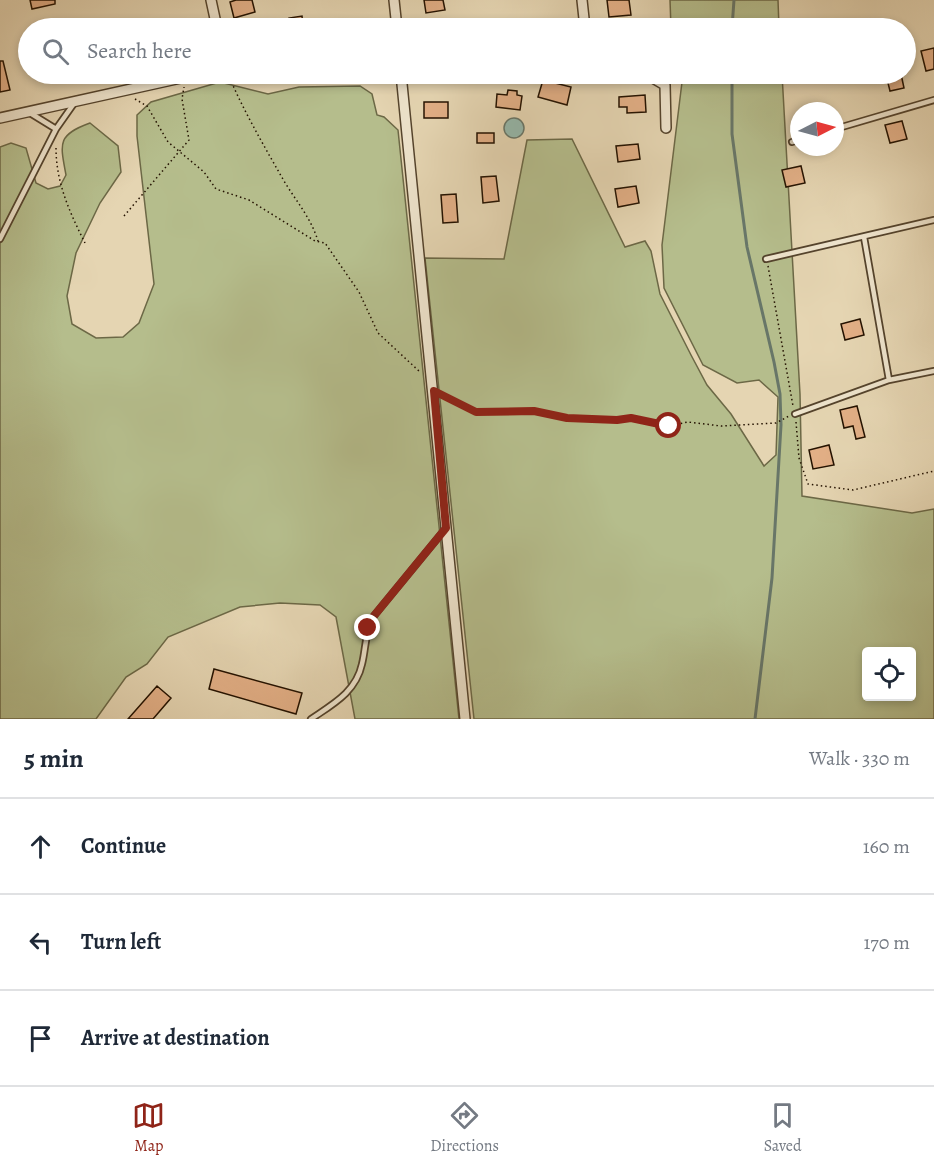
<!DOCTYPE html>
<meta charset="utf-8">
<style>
:root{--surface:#fff;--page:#f6f6f7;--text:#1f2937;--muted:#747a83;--line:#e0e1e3;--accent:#8f2418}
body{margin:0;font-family:Alegreya,serif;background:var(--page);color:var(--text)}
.controls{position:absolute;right:18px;bottom:18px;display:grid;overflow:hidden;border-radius:6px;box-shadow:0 3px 9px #0003}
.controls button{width:54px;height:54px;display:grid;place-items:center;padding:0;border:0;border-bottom:2px solid var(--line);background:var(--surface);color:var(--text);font:30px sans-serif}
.compass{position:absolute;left:790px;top:102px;width:54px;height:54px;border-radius:50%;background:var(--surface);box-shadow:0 3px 9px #0003;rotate:84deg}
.stop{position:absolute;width:18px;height:18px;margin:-14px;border:4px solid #8f2418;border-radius:50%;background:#fff}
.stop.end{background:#8f2418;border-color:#fff;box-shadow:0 2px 6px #0008}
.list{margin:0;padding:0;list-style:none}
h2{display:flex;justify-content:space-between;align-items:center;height:78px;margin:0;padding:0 24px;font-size:26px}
h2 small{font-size:20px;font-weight:400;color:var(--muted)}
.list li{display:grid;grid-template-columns:39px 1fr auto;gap:18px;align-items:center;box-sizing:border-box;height:96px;padding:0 24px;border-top:2px solid var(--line)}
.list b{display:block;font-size:22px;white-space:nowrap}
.list em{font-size:20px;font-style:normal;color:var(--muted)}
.icon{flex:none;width:33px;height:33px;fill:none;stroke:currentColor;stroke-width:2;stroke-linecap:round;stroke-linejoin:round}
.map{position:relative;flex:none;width:934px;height:719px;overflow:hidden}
.search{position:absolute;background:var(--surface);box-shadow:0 3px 9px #0003;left:18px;right:18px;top:18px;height:66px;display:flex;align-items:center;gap:15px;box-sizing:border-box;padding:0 21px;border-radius:33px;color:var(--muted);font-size:22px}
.sheet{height:366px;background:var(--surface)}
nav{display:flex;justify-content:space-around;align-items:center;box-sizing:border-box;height:84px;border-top:2px solid var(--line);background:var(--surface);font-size:16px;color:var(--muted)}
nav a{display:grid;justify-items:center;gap:3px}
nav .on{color:var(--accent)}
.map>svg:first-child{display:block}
.green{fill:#b5bd8c;stroke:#6c6846;stroke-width:1.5;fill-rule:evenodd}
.water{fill:#96b9ad;stroke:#687668;stroke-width:1.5}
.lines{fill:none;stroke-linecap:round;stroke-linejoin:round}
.stream{stroke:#687668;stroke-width:3}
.building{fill:#e2af86;stroke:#241200;stroke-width:1.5}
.lane-casing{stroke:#54432c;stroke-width:8}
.street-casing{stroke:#54432c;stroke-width:12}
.path{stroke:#241200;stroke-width:1.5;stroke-dasharray:1.5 3;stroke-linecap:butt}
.lane{stroke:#eee4cd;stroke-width:4.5}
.street{stroke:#eee4cd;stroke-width:9}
.route{stroke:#8f2418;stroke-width:8}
</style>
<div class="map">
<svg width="934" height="719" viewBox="0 0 934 719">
<rect width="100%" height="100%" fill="#e5d5b2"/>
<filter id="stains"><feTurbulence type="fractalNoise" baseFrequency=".00333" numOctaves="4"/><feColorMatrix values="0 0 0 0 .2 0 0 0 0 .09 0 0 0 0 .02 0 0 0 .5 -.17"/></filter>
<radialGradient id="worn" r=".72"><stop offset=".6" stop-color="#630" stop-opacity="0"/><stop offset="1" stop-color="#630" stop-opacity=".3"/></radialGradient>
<path class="green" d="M670 0H778L779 28H671Z
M683 74H782L800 394 802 496 912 513 934 509V719H474L425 258 504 259 527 140 572 139 625 247 645 241 651 251 660 294 691 355 707 385 731 414 764 466 776 455 778 397 759 380 737 383 703 365 664 288 662 245ZM866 652H912V696H866Z
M220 82 268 94 299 87 360 86 372 94 377 115 384 117 398 130 459 719H355L336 617 320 605 280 603 240 607 168 637 147 664 126 677 96 719H0V147L11 143 26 148 36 183 48 189 60 186 66 175C60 143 57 135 90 123L118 146 121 172 100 203 76 253 67 296 72 324 96 338 123 337 139 323 154 284 137 136V115L151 102Z"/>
<path class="water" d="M504 128a10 10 0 1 1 20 0a10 10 0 1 1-20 0Z"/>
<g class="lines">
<path class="stream" d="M732 28 734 0
M732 74V134L747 247 774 362 780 394 781 425 772 578 755 719"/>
</g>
<path class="building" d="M30 0H55V4L32 9Z
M236 0H252L255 12 234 18 230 2Z
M424 0H443L445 10 426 13Z
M607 0H629L631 15 609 17Z
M302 16 303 26 291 28 289 18Z
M934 48V69L926 71 921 51Z
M0 61H3L10 90 0 92Z
M901 74 904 88 890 91 886 75Z
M543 80 571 87 567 105 538 97Z
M508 90 517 91V95L522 96 520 110 496 107 497 94 507 95Z
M645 95 646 112 627 113V107H619V97Z
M424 102H448V118H424Z
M902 121 907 139 890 143 885 125Z
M477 133H494V143H477Z
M638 144 640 159 618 162 616 146Z
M801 166 805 183 786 187 782 170Z
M496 176 499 201 483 203 481 177Z
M636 186 639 203 618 207 615 189Z
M456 194 458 222 443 223 441 195Z
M860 319 864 335 845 340 841 324Z
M857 406 865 437 856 439 853 426 844 428 840 410Z
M829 445 834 465 813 469 809 450Z
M214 669 302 693 296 714 209 689Z
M157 686 171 698 153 719H128Z"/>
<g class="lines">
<defs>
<path id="lane" d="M56 129 75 102
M835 129 934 100
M792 142 799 140
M864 237 889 380
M0 239 56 129 30 113
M766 259 934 220
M795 414 889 380 934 371
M311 719C333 704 356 692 362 664 366 648 365 632 373 617L446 528"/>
<path id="street" d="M211 0 217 28
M394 0 397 28
M582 0 585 28
M401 74 465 719
M604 74 648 75 665 85 666 128
M0 118 199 74"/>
</defs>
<use href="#lane" class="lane-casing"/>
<use href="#street" class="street-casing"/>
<path class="path" d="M228 74C243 110 264 146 284 181 296 201 311 218 318 241
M135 99 147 106 168 142 204 172 216 189 249 200 315 241 325 243 359 292 378 333 420 372
M56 148C56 183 70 213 85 243
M124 216 189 140 182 99 184 87
M768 266 793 406
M444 395 476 412 534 411 567 418 617 420 631 418 669 426 688 422 721 426 776 423 789 416
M796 422 799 458 808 484 853 490 934 471"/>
<use href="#lane" class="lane"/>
<use href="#street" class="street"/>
</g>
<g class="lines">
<path class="route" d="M368 628 373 617 446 528 434 391 476 412 534 411 567 418 617 420 631 418 669 426"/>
</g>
<rect width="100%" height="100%" filter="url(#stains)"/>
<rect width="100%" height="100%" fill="url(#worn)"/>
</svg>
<div class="controls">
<button><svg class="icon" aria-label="locate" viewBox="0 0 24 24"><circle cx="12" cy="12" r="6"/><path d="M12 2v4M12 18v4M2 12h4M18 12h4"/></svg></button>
</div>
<svg class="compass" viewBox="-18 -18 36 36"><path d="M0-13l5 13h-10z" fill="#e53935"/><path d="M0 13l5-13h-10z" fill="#747a83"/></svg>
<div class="stop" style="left:669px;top:426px"></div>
<div class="stop end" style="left:368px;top:628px"></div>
<div class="search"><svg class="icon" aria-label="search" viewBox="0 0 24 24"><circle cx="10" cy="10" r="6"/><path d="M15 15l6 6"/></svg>Search here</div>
</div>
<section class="sheet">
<h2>5 min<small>Walk · 330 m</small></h2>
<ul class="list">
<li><svg class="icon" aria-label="ahead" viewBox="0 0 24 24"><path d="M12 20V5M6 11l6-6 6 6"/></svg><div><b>Continue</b></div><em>160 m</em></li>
<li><svg class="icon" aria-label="left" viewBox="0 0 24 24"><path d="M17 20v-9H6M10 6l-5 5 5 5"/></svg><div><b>Turn left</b></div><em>170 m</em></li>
<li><svg class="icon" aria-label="arrive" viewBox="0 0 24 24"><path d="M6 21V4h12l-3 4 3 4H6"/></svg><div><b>Arrive at destination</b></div></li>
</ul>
</section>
<nav>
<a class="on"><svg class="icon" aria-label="map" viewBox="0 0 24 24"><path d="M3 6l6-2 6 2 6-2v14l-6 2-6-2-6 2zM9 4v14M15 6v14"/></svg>Map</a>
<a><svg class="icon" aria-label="directions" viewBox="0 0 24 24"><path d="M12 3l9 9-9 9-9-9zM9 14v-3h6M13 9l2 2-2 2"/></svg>Directions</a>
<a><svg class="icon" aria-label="saved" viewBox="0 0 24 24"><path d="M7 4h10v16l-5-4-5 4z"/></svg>Saved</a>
</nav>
